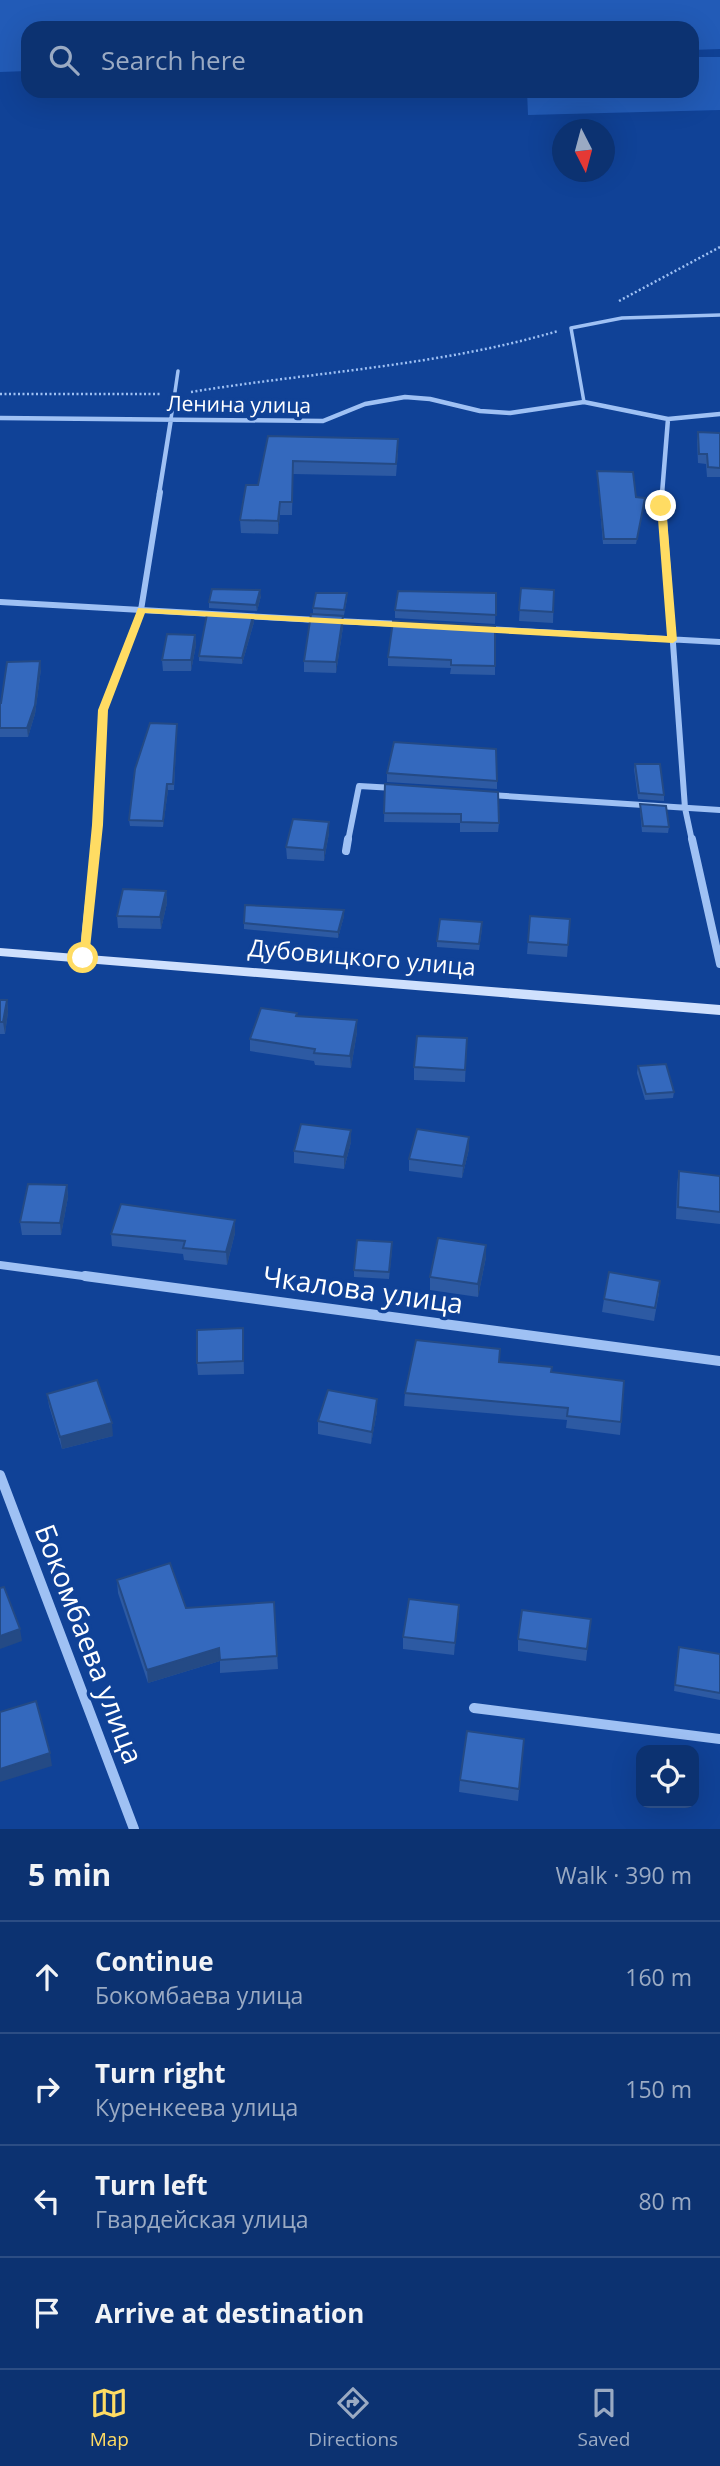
<!DOCTYPE html>
<meta charset="utf-8">
<style>
:root{--surface:#0c3271;--page:#1a3e79;--text:#f1f3f6;--muted:#9aaac3;--line:#2c4d84;--accent:#ffdc63}
body{margin:0;font-family:"Open Sans",sans-serif;background:var(--page);color:var(--text)}
.controls{position:absolute;right:21px;bottom:21px;display:grid;overflow:hidden;border-radius:14px;box-shadow:0 7px 28px #0002}
.controls button{width:63px;height:63px;display:grid;place-items:center;padding:0;border:0;border-bottom:2px solid var(--line);background:var(--surface);color:var(--text);font:35px sans-serif}
.compass{position:absolute;left:552px;top:119px;width:63px;height:63px;border-radius:50%;background:var(--surface);box-shadow:0 7px 28px #0002;rotate:174deg}
.stop{position:absolute;width:21px;height:21px;margin:-16px;border:5px solid #ffdc63;border-radius:50%;background:#fff}
.stop.end{background:#ffdc63;border-color:#fff;box-shadow:0 2px 7px #0008}
.list{margin:0;padding:0;list-style:none}
h2{display:flex;justify-content:space-between;align-items:center;height:91px;margin:0;padding:0 28px;font-size:30px}
h2 small{font-size:23px;font-weight:400;color:var(--muted)}
.list li{display:grid;grid-template-columns:46px 1fr auto;gap:21px;align-items:center;box-sizing:border-box;height:112px;padding:0 28px;border-top:2px solid var(--line)}
.list b{display:block;font-size:26px;white-space:nowrap}
.list p{margin:0;font-size:23px;white-space:nowrap;color:var(--muted)}
.list em{font-size:23px;font-style:normal;color:var(--muted)}
.icon{flex:none;width:38px;height:38px;fill:none;stroke:currentColor;stroke-width:2;stroke-linecap:round;stroke-linejoin:round}
.map{position:relative;flex:none;width:720px;height:1829px;overflow:hidden}
.search{position:absolute;background:var(--surface);box-shadow:0 7px 28px #0002;left:21px;right:21px;top:21px;height:77px;display:flex;align-items:center;gap:18px;box-sizing:border-box;padding:0 24px;border-radius:21px;color:var(--muted);font-size:26px}
.sheet{height:539px;background:var(--surface)}
nav{display:flex;justify-content:space-around;align-items:center;box-sizing:border-box;height:98px;border-top:2px solid var(--line);background:var(--surface);font-size:19px;color:var(--muted)}
nav a{display:grid;justify-items:center;gap:4px}
nav .on{color:var(--accent)}
.map>svg:first-child{display:block}
.green{fill:#225bb7}
.lines{fill:none;stroke-linecap:round;stroke-linejoin:round}
.path{stroke:#9fc1f4;stroke-width:2.5;stroke-dasharray:2 2.5;stroke-linecap:butt}
.lane{stroke:#9fc1f4;stroke-width:3.5}
.street-far3{stroke:#9fc1f4;stroke-width:4.5}
.street-far2{stroke:#9fc1f4;stroke-width:6}
.street-far1{stroke:#9fc1f4;stroke-width:8}
.street{stroke:#9fc1f4;stroke-width:10}
.secondary{fill:#cfe0fd;fill-rule:evenodd}
.wall{fill:#2d5aa3}
.shaded-wall{fill:#244a85}
.building{fill:#3469be;stroke:#244a85;stroke-width:2}
.route{fill:#ffdc63}
.labels{text-anchor:middle;stroke-width:7;stroke-linejoin:round;paint-order:stroke}
.far-street-label{font-size:21px;fill:#fff;stroke:#104297}
.street-label{font-size:24px;fill:#fff;stroke:#104297}
.near-street-label{font-size:28px;fill:#fff;stroke:#104297}
</style>
<div class="map">
<svg width="720" height="1829" viewBox="0 0 720 1829">
<rect width="100%" height="100%" fill="#104297"/>
<path class="green" d="M0 0H720V49L692 50V28H28V71L0 72Z
M692 57H720V110L528 115 527 91H692Z"/>
<g class="lines">
<path class="path" d="M619 301 720 247
M191 392C313 372 439 366 558 331
M0 394H161"/>
<path class="lane" d="M584 402 571 328 622 318 720 315
M171 419 178 371"/>
<path class="street-far3" d="M0 418 323 421 365 404 405 397 430 399 480 411 510 413 584 402 668 419 720 414
M159 494 171 419
M662 494 668 419"/>
<path class="street-far2" d="M662 492 685 808 692 841
M0 602 317 620
M336 621 401 624
M486 629 720 642
M490 795 720 810
M96 841 103 710 141 610 160 492
M348 841 359 786 394 788"/>
<path class="street-far1" d="M692 839 720 964
M346 851 348 839
M83 959 96 839
M0 1265 98 1278"/>
<path class="street" d="M85 1276 720 1361
M0 1475 134 1829
M474 1708 720 1739"/>
<path class="secondary" d="M0 948 720 1005V1015L0 956Z"/>
</g>
<path class="wall" d="M698 432 720 433V477H707L706 464 698 463 697 441Z
M268 436 398 452 396 476 293 474 292 515H280L278 534 241 533 240 520 258 485Z
M597 471 636 497 645 498 636 544H603Z
M521 588 554 590 553 623 519 621Z
M496 593 495 624 395 618V610Z
M261 596 257 611 209 608V602Z
M347 599 344 615 313 614V608Z
M253 616 254 622 242 664 199 661V656Z
M393 621 495 666V675L450 674 451 668 388 666V657Z
M343 627 336 673 304 672V661Z
M195 635 196 645 191 671H163L162 660Z
M41 669 35 714 28 737H0V703Z
M177 724 174 790H168L163 827 130 826 129 820Z
M635 764 664 795V801L638 799 634 769Z
M387 773 497 781V789L387 782Z
M385 784 499 823 498 832H460V823L384 822Z
M640 804 669 827 668 833 642 832 640 810Z
M329 822V833L324 861 287 859 286 847Z
M166 891 167 903 161 929 118 928 117 916Z
M344 910V916L338 938 244 929V923Z
M530 916 570 919 567 957 527 954Z
M482 928 479 950 437 947V941Z
M0 1000H7L8 1012 5 1034H0Z
M297 1013V1016L357 1020V1032L351 1068 315 1065 314 1061 250 1051V1039Z
M467 1038 465 1082 414 1080V1067Z
M638 1066 674 1092 673 1098 645 1100 637 1073Z
M351 1142 344 1169 294 1163V1151Z
M469 1149 462 1178 409 1171V1159Z
M679 1171 720 1176V1224L676 1219 677 1184Z
M67 1185 68 1197 61 1235H22L20 1222Z
M235 1233 227 1265 184 1260 183 1254 112 1246 111 1234Z
M392 1249 389 1279 354 1277V1270Z
M486 1257 478 1297 430 1290V1277Z
M659 1293 654 1321 602 1312 604 1299Z
M243 1328 244 1374 198 1375 197 1363Z
M499 1362 551 1372 621 1422 620 1435 566 1428 567 1420 404 1406 405 1393Z
M47 1394 113 1436 62 1449 49 1406Z
M377 1399V1411L371 1444 318 1434V1421Z
M117 1580 186 1608 274 1602 278 1669 220 1673V1661L148 1683 118 1593Z
M459 1605 454 1655 403 1649V1637Z
M591 1619 586 1661 518 1651V1639Z
M679 1647 720 1654V1700L674 1691Z
M524 1739 518 1801 459 1792 460 1780Z"/>
<path class="shaded-wall" d="M280 502V515L278 534V521Z
M260 590 261 596 257 611 256 605Z
M253 616 254 622 242 664V658Z
M343 616V627L336 673V662Z
M195 635 196 645 191 671V660Z
M40 661 41 669 35 714 28 737 27 728Z
M167 784 168 790 163 827V821Z
M329 822V833L324 861V850Z
M166 891 167 903 161 929 160 917Z
M344 910V916L338 938V932Z
M7 1000 8 1012 5 1034 3 1022Z
M357 1020V1032L351 1068 350 1056Z
M351 1130V1142L344 1169V1157Z
M469 1137V1149L462 1178 463 1166Z
M67 1185 68 1197 61 1235 60 1223Z
M235 1220V1233L227 1265 226 1252Z
M486 1245V1257L478 1297V1284Z
M377 1399V1411L371 1444 372 1432Z
M112 1423 113 1436 62 1449 60 1437Z
M459 1605V1617L454 1655 455 1643Z
M20 1629 22 1641 0 1649V1636Z
M219 1648 220 1661 148 1683 147 1670Z
M50 1753 52 1766 0 1782V1769Z"/>
<path class="building" d="M698 432 720 433V468L708 467 707 454H699Z
M268 436 398 439 396 464 293 461 292 502H280L278 521 240 520 246 485H258Z
M597 471 633 472 636 497 645 498 637 539H604Z
M521 588 554 590 553 612 519 610Z
M212 589 260 590 256 605 209 602Z
M398 591 496 593V615L395 610Z
M316 593H347L344 610 313 608Z
M207 614 253 616 242 658 199 656Z
M311 614 343 616 336 662 304 661Z
M393 621 495 626V666L451 665V660L388 657Z
M167 634 195 635 191 660H162Z
M40 661 35 705 27 728H0V703H1L7 662Z
M150 723 177 724 173 784H167L163 821 129 820 135 769Z
M394 742 496 749 497 781 387 773Z
M635 764H660L664 795 639 793Z
M385 784 498 792 499 823 461 822V814L384 813Z
M640 804 666 806 669 827 643 826Z
M293 819 329 822 324 850 286 847Z
M123 889 166 891 160 917 117 916Z
M245 905 344 910 338 932 244 923Z
M530 916 570 919 568 945 528 942Z
M440 919 482 922 479 944 437 941Z
M0 1000H7L3 1022H0Z
M261 1008 297 1013 296 1016 357 1020 350 1056 314 1053 315 1049 250 1039Z
M417 1036 467 1038 465 1070 414 1067Z
M666 1064 674 1092 646 1094 638 1066Z
M301 1124 351 1130 344 1157 294 1151Z
M417 1129 469 1137 463 1166 409 1159Z
M679 1171 720 1176V1212L678 1207Z
M28 1184 67 1185 60 1223 20 1222Z
M121 1204 235 1220 226 1252 183 1248 185 1241 111 1234Z
M438 1238 486 1245 478 1284 430 1277Z
M357 1240 392 1242 389 1272 354 1270Z
M609 1272 660 1281 655 1308 604 1299Z
M243 1328V1361L197 1363V1330Z
M416 1340 500 1349 499 1362 552 1367 551 1372 624 1381 621 1422 567 1416 568 1408 405 1393Z
M97 1380 112 1423 60 1437 47 1394Z
M328 1390 377 1399 372 1432 318 1421Z
M170 1563 186 1608 274 1602 277 1656 220 1660 219 1648 147 1670 117 1580Z
M4 1587 20 1629 0 1636V1588Z
M409 1599 459 1605 455 1643 403 1637Z
M522 1610 591 1619 587 1649 518 1639Z
M679 1647 720 1654V1693L675 1685Z
M36 1701 50 1753 0 1769V1712Z
M467 1731 524 1739 519 1789 460 1780Z"/>
<path class="route" d="M661 503 666 506 677 640 673 643 145 613 108 710 103 825 89 958 79 961 92 825 98 710 138 608 667 636 657 506Z"/>
<g class="labels">
<g class="far-street-label">
<text transform="translate(239 405) rotate(1)" y="7">Ленина улица</text>
</g>
<g class="street-label">
<text transform="translate(362 958) rotate(5)" y="8">Дубовицкого улица</text>
</g>
<g class="near-street-label">
<text transform="translate(363 1290) rotate(8)" y="10">Чкалова улица</text>
<text transform="translate(89 1644) rotate(69)" y="10">Бокомбаева улица</text>
</g>
</g>
</svg>
<div class="controls">
<button><svg class="icon" aria-label="locate" viewBox="0 0 24 24"><circle cx="12" cy="12" r="6"/><path d="M12 2v4M12 18v4M2 12h4M18 12h4"/></svg></button>
</div>
<svg class="compass" viewBox="-18 -18 36 36"><path d="M0-13l5 13h-10z" fill="#e53935"/><path d="M0 13l5-13h-10z" fill="#9aaac3"/></svg>
<div class="stop" style="left:83px;top:958px"></div>
<div class="stop end" style="left:661px;top:506px"></div>
<div class="search"><svg class="icon" aria-label="search" viewBox="0 0 24 24"><circle cx="10" cy="10" r="6"/><path d="M15 15l6 6"/></svg>Search here</div>
</div>
<section class="sheet">
<h2>5 min<small>Walk · 390 m</small></h2>
<ul class="list">
<li><svg class="icon" aria-label="ahead" viewBox="0 0 24 24"><path d="M12 20V5M6 11l6-6 6 6"/></svg><div><b>Continue</b><p>Бокомбаева улица</p></div><em>160 m</em></li>
<li><svg class="icon" aria-label="right" viewBox="0 0 24 24"><path d="M7 20v-9h11M14 6l5 5-5 5"/></svg><div><b>Turn right</b><p>Куренкеева улица</p></div><em>150 m</em></li>
<li><svg class="icon" aria-label="left" viewBox="0 0 24 24"><path d="M17 20v-9H6M10 6l-5 5 5 5"/></svg><div><b>Turn left</b><p>Гвардейская улица</p></div><em>80 m</em></li>
<li><svg class="icon" aria-label="arrive" viewBox="0 0 24 24"><path d="M6 21V4h12l-3 4 3 4H6"/></svg><div><b>Arrive at destination</b></div></li>
</ul>
</section>
<nav>
<a class="on"><svg class="icon" aria-label="map" viewBox="0 0 24 24"><path d="M3 6l6-2 6 2 6-2v14l-6 2-6-2-6 2zM9 4v14M15 6v14"/></svg>Map</a>
<a><svg class="icon" aria-label="directions" viewBox="0 0 24 24"><path d="M12 3l9 9-9 9-9-9zM9 14v-3h6M13 9l2 2-2 2"/></svg>Directions</a>
<a><svg class="icon" aria-label="saved" viewBox="0 0 24 24"><path d="M7 4h10v16l-5-4-5 4z"/></svg>Saved</a>
</nav>
